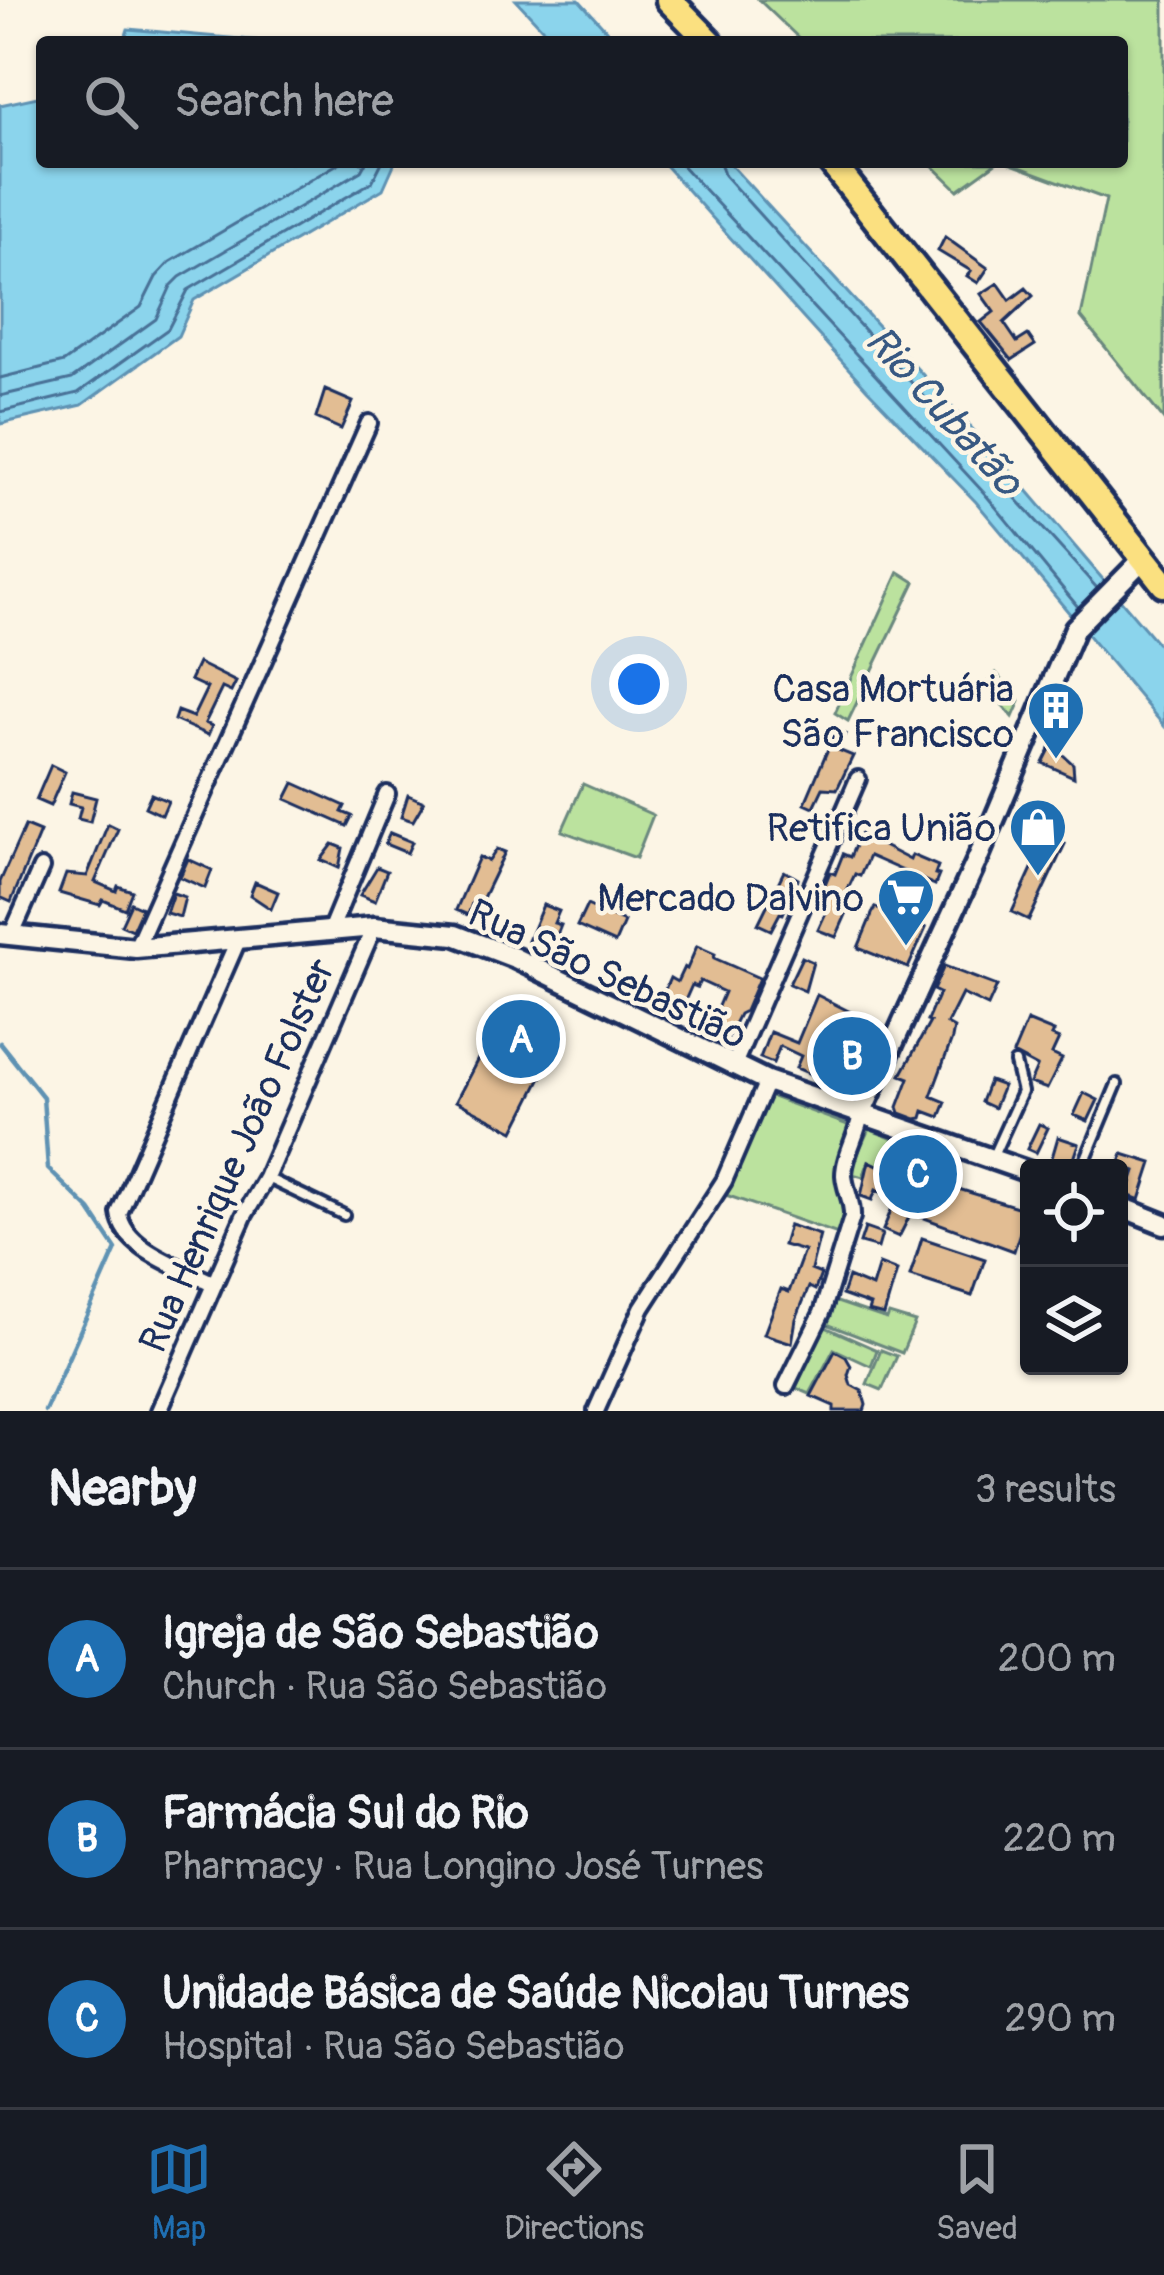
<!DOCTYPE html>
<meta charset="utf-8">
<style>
:root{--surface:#171b24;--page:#20242c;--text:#f1f3f6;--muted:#9ea1a6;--line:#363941;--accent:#1f6fb2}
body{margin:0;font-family:Pangolin,sans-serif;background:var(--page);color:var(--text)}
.controls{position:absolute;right:36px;bottom:36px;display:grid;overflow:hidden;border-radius:12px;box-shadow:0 3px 9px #0004}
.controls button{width:108px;height:108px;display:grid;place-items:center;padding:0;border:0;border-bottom:3px solid var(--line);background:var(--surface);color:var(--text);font:60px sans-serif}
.you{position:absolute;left:639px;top:684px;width:42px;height:42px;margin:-30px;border:9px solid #fff;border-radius:50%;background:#1a73e8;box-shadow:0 0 0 18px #1a73e833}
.badge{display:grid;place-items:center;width:78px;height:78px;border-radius:50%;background:var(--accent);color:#fff;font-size:39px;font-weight:700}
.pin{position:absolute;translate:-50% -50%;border:6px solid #fff;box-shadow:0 3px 12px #0006}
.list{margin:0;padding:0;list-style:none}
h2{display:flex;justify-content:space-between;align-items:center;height:156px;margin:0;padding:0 48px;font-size:51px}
h2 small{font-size:39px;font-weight:400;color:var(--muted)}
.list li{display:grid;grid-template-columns:78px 1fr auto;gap:36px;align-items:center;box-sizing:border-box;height:180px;padding:0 48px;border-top:3px solid var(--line)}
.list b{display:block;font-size:45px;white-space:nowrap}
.list p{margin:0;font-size:39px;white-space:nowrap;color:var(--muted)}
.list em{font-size:39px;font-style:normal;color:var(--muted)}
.icon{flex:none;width:66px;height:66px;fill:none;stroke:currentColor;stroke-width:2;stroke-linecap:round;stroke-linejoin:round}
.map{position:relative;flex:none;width:1164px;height:1411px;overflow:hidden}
.search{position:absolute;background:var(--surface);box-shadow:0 3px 9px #0004;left:36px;right:36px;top:36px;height:132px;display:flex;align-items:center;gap:30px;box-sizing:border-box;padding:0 42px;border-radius:12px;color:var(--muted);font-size:45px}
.sheet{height:696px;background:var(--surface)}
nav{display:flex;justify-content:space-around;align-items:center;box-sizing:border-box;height:168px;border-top:3px solid var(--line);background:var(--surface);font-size:33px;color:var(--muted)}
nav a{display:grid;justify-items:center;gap:6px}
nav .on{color:var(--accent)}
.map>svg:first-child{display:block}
.green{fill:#bbe29e;stroke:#6b887e;stroke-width:3}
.water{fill:#8bd4ec;stroke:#5e92b3;stroke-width:3}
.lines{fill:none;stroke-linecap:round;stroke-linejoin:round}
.shore{stroke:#487197;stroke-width:3}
.stream{stroke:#5e92b3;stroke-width:4.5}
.building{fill:#e2bd93;stroke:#1b2f5e;stroke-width:3}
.service-casing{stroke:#1b2f5e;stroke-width:16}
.minor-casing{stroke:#1b2f5e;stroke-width:22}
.secondary-casing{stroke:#1b2f5e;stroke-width:27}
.trunk-casing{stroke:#1b2f5e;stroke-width:33}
.service{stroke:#fcf5e5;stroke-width:8}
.minor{stroke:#fcf5e5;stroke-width:14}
.secondary{stroke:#fcf5e5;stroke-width:18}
.trunk{stroke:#fbe080;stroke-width:24}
.labels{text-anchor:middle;stroke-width:9;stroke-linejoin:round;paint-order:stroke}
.poi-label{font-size:39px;fill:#1b2f5e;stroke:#fcf5e5;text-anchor:end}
.street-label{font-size:39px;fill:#1b2f5e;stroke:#fcf5e5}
.water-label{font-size:42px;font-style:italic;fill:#375882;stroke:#fcf5e5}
</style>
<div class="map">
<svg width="1164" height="1411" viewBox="0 0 1164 1411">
<rect width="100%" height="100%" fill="#fcf5e5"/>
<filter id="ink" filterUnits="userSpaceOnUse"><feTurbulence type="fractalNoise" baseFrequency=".00833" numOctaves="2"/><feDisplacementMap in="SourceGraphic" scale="24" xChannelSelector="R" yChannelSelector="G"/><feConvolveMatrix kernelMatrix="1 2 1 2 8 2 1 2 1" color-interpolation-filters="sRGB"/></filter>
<g filter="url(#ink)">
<path class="green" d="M759 0H1164V420L1081 317 1106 199 1006 162H1122V42H803Z
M929 162H997L958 190Z
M899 572 915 582 848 721 835 713Z
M996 673 1020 701 1013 717 985 685Z
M583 784 653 815 636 858 562 831Z
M767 1095 856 1128 837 1178 843 1213 838 1234 723 1194Z
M869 1129 911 1146 900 1175 869 1161 863 1177 849 1173Z
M831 1300 887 1319 889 1314 915 1322 902 1353 824 1323Z
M823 1326 877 1350 871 1366 834 1349 810 1394 796 1388Z
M881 1350 897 1356 882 1390 867 1384Z"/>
<path class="water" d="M516 0H579L617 42H555Z
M128 29 276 42H124Z
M42 96V162H395L383 189 194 300 178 336 82 405 0 424V105Z
M662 162H728L1009 469 1164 651V726L976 502 867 389Z"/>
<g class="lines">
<path class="shore" d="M679 162 985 494 1078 607
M720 162 724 175 1097 588
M0 378 64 362 141 307 156 277 170 262 341 162
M0 396 72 379 156 319 171 286 180 277 361 171 366 162
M0 412 78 393 168 329 188 290 372 182 382 162"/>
<path class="stream" d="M0 1043 43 1097 48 1169 90 1210 116 1249 45 1411"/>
</g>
<path class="building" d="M945 237 988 268 978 283 967 276 971 271 938 251Z
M998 283 1010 300 1026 288 1033 296 1004 323 1017 342 1028 335 1035 345 1012 360 981 322 994 312 981 294Z
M325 390 353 402 341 429 316 418Z
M198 663 236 682 231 692 222 688 205 723 212 726 208 735 174 720 177 711 193 717 207 688 190 680Z
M836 730 845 734 838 750 853 756 837 789 823 788 814 807 805 803Z
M1052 745 1073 764 1074 777 1043 763Z
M51 765 65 772 50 806 36 800Z
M294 783 345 806 342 812 352 816 347 826 286 799Z
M72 792 96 798 90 822 78 819 81 807 69 804Z
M151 794 168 801 162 815 145 807Z
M408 795 424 802 413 821 401 817Z
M108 824 118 829 95 882 116 891 118 886 132 891 125 909 103 900 100 905 59 893 66 874 87 876Z
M25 826 40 832 11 902 0 897V882Z
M390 833 412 842 407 853 385 844Z
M860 834 910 860 912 855 938 866 935 874 939 875 935 885 869 856 860 876 855 874 844 897 852 901 836 937 818 930 828 908 818 902 830 872 835 874 843 854 850 857Z
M1047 836 1065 844 1029 920 1012 912Z
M333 844 343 848 339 868 321 860Z
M497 849 505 852 479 906 472 903 468 915 456 910 479 857 489 861Z
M188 859 212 870 205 888 180 877Z
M377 867 387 871 375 901 360 895Z
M784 871 798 879 783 914 780 913 771 930 758 924Z
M255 882 278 892 271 909 250 895Z
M173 893 185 897 180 917 166 913Z
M131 903 142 908 132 930 121 925Z
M543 905 559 911 554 923 561 925 557 935 546 931 540 946 528 941Z
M587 905 624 922 615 943 577 926Z
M875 907 926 928 908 968 858 948Z
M697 946 715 954 714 958 759 978 745 1011 739 1014 726 1040 709 1027 724 992 700 981 697 987 692 985 683 1005 662 996 670 978 677 982 684 967 687 969Z
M802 957 813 962 805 991 789 984Z
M944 966 997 986 988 1006 962 994 947 1024 954 1028 952 1039 931 1096 946 1102 940 1117 924 1111 922 1118 916 1119 900 1113 898 1107 909 1078 901 1075 930 1022 927 1021 939 993 933 990Z
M817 995 872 1023 839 1092 822 1086 825 1080 796 1068 801 1056 780 1046 773 1063 760 1058 770 1032 797 1043Z
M525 1002 546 1007 553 1017 537 1050 546 1054 538 1074 542 1076 514 1131 456 1101 480 1055 502 1066 497 1044 503 1031 510 1035Z
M1027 1021 1054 1032 1052 1036 1059 1039 1052 1054 1062 1059 1047 1089 1030 1083 1037 1067 1013 1054Z
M989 1081 1003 1086 994 1108 981 1102Z
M1084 1093 1098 1100 1088 1121 1074 1115Z
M1039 1124 1048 1128 1036 1153 1027 1149Z
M1058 1137 1079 1144 1071 1168H1049Z
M1123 1154 1152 1163 1140 1200 1127 1195 1135 1171 1119 1165Z
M914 1159 932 1166 926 1179 1027 1210 1014 1251 911 1213 899 1237 883 1230 896 1198 876 1190 872 1200 861 1196 869 1161 907 1179Z
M789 1225 820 1235 811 1270 821 1274 815 1290 809 1287 796 1319 792 1343 764 1334 781 1289 789 1292 804 1251 783 1245Z
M865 1228 882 1234 878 1248 860 1243Z
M922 1238 985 1259 972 1296 910 1276Z
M879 1264 897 1271 884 1315 868 1311 870 1305 842 1295 848 1277 872 1287Z
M835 1351 846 1357 851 1366 848 1375 851 1385 862 1391 866 1405 864 1411H834V1406L811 1396Z"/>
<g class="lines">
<defs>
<path id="service" d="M993 1156 1022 1092 1015 1063
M1082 1168 1117 1084
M267 1178 344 1215"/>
<path id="minor" d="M330 931 387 794
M11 936 41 868
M136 948 369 423
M733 1067 858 779
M214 1284C184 1268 123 1250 119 1213L238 940
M786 1386 822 1313 852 1217C853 1201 845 1191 844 1175 844 1156 858 1134 861 1114
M159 1411 244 1216 266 1178 374 927
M596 1411 642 1308 724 1181 767 1081"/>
<path id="secondary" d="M0 934 136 948 374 927 455 935 515 958 767 1081 1029 1172
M861 1114 978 858 1075 628 1143 559
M1119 1206 1164 1224"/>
<path id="trunk" d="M669 0 710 42
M831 162 1164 584"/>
</defs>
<use href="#service" class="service-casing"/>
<use href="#minor" class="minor-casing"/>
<use href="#secondary" class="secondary-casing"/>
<use href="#trunk" class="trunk-casing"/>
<use href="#service" class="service"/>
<use href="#minor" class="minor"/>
<use href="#secondary" class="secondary"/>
<use href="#trunk" class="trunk"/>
</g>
</g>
<defs>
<symbol id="building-pin" viewBox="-11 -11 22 30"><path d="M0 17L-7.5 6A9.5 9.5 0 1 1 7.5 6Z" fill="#1f6fb2" stroke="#fcf5e5"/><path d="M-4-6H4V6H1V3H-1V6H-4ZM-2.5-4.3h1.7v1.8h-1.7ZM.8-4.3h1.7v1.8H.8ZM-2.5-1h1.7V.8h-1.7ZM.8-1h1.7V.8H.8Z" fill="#fff"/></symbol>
<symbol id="shop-pin" viewBox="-11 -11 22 30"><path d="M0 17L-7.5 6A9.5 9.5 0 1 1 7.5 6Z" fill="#1f6fb2" stroke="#fcf5e5"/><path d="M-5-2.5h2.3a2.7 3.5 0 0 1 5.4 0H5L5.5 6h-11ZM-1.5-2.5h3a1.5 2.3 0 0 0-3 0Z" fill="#fff"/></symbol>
<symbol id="supermarket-pin" viewBox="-11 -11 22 30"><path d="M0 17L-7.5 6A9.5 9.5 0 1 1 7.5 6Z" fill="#1f6fb2" stroke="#fcf5e5"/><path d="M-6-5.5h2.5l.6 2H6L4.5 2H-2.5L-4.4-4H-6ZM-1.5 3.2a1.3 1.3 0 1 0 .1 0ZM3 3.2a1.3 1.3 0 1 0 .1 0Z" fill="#fff"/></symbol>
</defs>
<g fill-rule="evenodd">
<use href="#building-pin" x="1023" y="677" width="66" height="90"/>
<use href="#shop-pin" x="1005" y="794" width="66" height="90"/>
<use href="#supermarket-pin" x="873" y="864" width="66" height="90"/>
</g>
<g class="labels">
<g class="poi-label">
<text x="1014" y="702">Casa Mortuária<tspan x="1014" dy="45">São Francisco</tspan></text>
<text x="996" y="841">Retifica União</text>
<text x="864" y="911">Mercado Dalvino</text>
</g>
<g class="street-label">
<text transform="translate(608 973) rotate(25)" y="14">Rua São Sebastião</text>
<text transform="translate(236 1155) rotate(-66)" y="14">Rua Henrique João Folster</text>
</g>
<g class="water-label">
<text transform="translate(945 410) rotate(48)" y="15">Rio Cubatão</text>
</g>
</g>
</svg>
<div class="controls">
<button><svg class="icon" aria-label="locate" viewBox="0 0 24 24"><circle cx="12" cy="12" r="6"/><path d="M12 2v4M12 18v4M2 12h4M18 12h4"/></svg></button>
<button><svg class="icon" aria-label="layers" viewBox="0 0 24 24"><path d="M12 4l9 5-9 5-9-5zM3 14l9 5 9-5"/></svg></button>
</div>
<div class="you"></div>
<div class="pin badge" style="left:521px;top:1039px">A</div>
<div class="pin badge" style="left:852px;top:1056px">B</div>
<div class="pin badge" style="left:918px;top:1174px">C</div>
<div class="search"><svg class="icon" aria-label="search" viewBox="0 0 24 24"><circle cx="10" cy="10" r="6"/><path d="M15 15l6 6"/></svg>Search here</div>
</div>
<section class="sheet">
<h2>Nearby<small>3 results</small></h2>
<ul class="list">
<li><span class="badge">A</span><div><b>Igreja de São Sebastião</b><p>Church · Rua São Sebastião</p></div><em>200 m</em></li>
<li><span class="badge">B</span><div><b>Farmácia Sul do Rio</b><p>Pharmacy · Rua Longino José Turnes</p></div><em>220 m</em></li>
<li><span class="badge">C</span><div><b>Unidade Básica de Saúde Nicolau Turnes</b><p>Hospital · Rua São Sebastião</p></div><em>290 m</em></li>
</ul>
</section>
<nav>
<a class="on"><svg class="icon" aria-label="map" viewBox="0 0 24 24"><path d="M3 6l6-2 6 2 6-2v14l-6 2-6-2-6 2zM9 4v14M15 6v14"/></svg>Map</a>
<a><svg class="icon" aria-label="directions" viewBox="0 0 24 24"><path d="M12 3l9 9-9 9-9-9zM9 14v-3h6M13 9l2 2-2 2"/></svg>Directions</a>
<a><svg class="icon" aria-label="saved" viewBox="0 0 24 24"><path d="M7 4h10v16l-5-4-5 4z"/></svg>Saved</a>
</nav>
